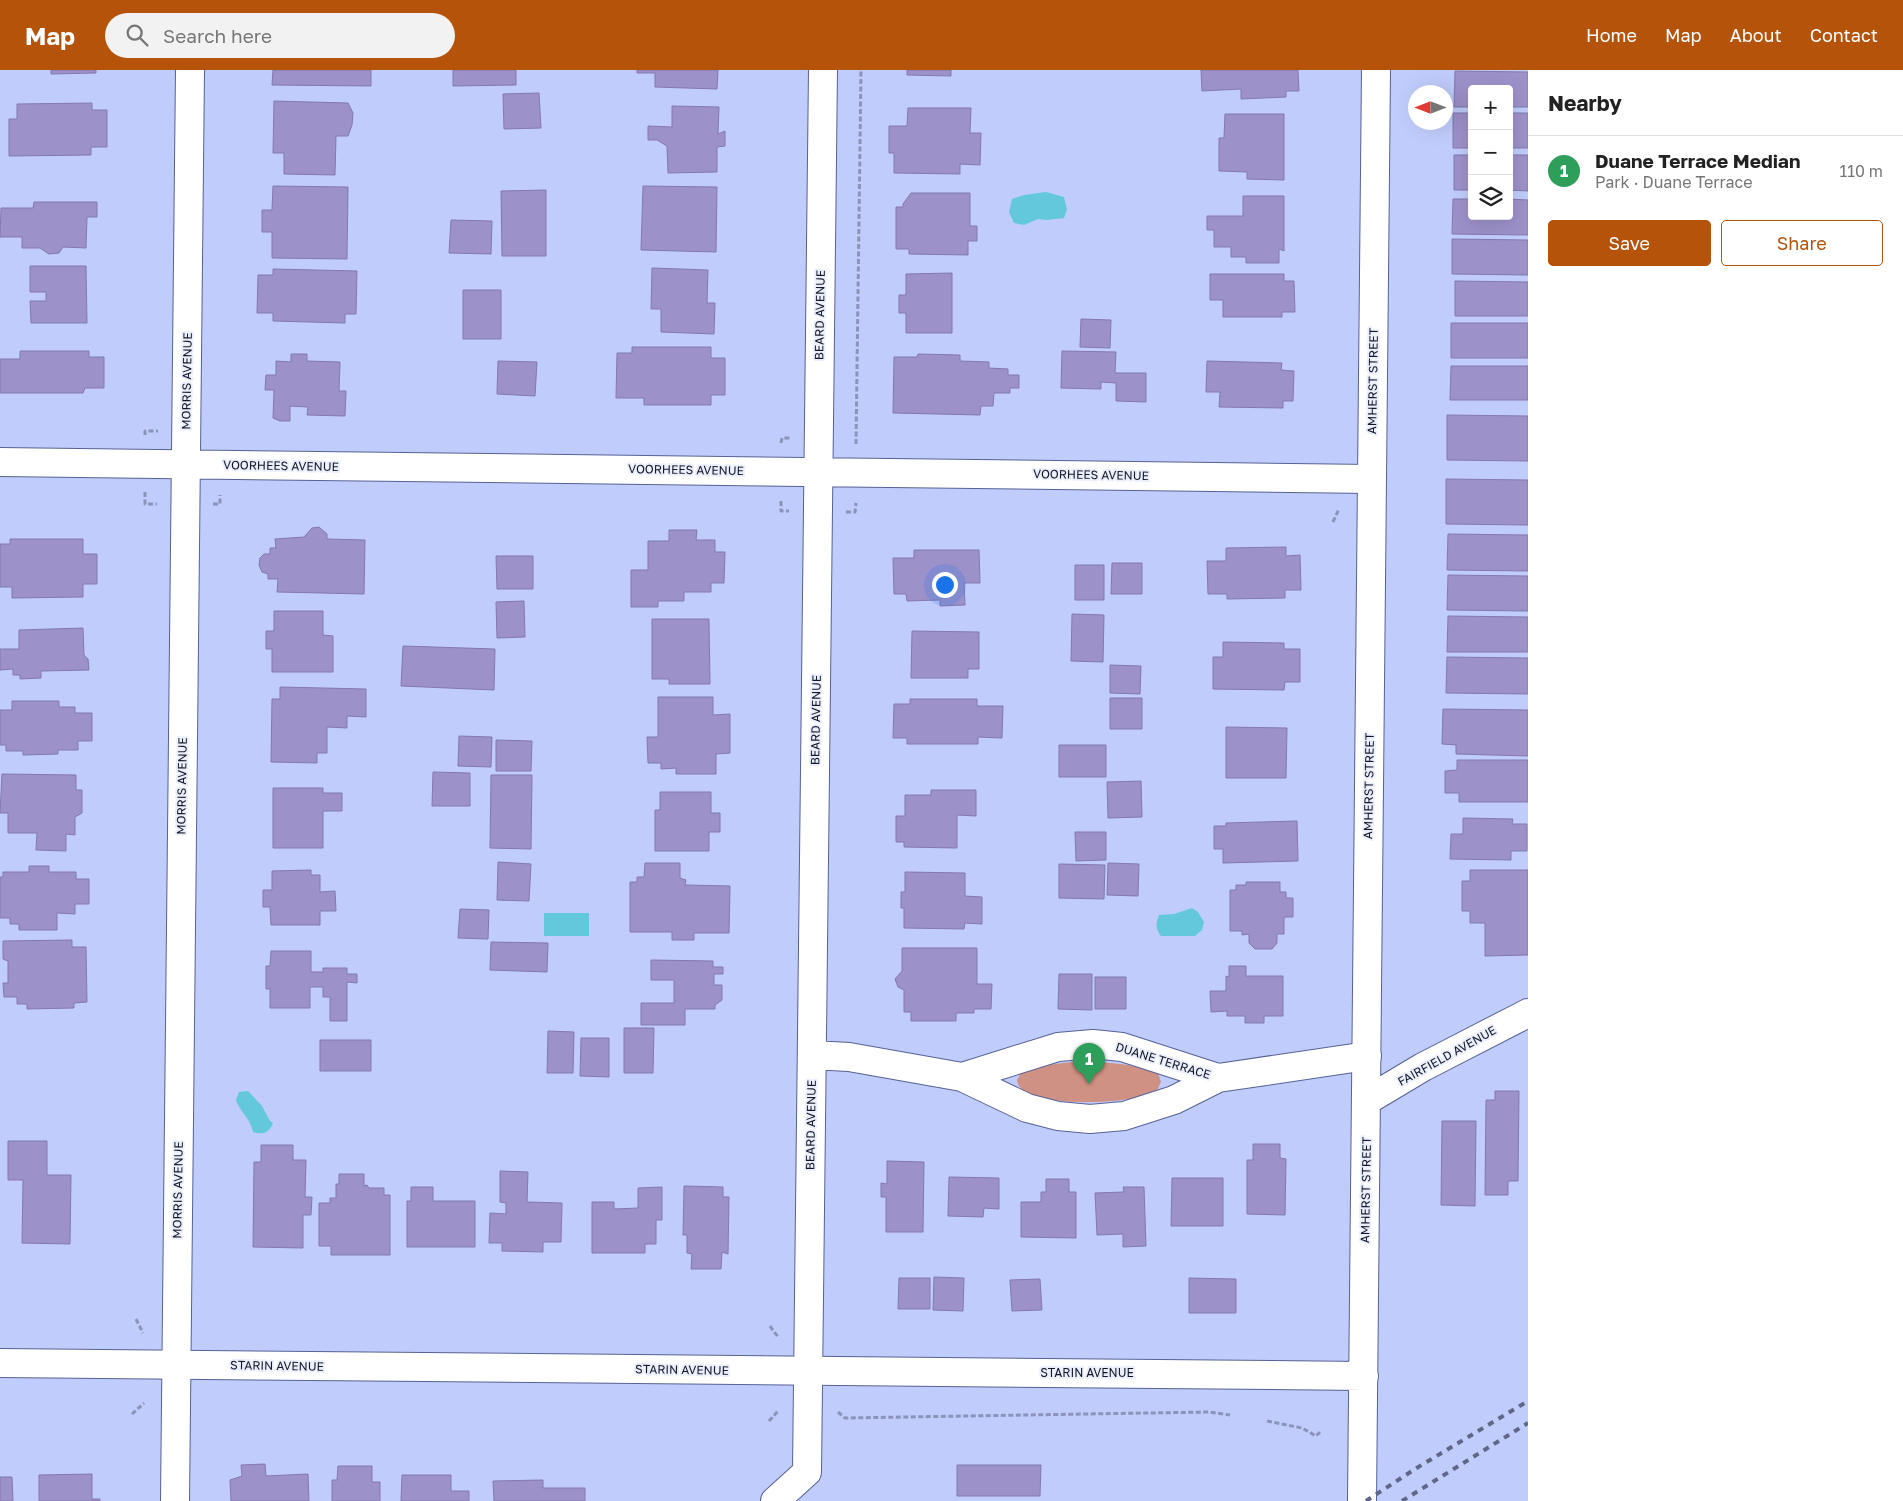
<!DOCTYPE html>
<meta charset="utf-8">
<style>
:root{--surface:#fff;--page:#f2f2f2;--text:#222;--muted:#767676;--line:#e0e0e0;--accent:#b45309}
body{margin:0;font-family:"Golos Text",sans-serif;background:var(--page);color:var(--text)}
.controls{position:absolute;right:15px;top:15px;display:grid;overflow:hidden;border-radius:5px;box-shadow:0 5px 20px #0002}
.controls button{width:45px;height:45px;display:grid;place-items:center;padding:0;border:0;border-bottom:1px solid var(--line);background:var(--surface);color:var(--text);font:25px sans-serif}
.compass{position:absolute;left:1408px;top:15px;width:45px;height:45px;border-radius:50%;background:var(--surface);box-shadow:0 5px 20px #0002;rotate:270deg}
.you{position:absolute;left:944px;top:514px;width:18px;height:18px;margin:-12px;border:4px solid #fff;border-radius:50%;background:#1a73e8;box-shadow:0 0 0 8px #1a73e833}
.badge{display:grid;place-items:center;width:32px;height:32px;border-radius:50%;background:var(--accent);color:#fff;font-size:16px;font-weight:700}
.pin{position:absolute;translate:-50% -41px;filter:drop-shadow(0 1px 2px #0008)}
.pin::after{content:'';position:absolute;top:26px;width:18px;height:15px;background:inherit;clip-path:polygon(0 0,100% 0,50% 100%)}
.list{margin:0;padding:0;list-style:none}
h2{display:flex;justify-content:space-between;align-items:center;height:65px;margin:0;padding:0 20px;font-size:21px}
h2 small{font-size:16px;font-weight:400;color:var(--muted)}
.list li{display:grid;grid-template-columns:32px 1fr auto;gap:15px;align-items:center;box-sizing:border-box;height:70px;padding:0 20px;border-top:1px solid var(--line)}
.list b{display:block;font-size:19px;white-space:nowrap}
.list p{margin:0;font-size:16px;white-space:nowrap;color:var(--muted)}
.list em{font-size:16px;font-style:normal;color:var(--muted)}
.actions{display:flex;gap:10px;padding:15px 20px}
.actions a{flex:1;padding:11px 0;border:1px solid var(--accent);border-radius:5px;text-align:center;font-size:18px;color:var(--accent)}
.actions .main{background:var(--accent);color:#fff}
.icon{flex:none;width:28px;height:28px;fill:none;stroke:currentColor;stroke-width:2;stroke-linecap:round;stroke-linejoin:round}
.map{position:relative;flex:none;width:1528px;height:1431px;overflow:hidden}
header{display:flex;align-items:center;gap:30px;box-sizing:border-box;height:70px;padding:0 25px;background:var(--accent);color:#fff}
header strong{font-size:24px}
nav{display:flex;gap:28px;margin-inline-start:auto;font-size:18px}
.search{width:350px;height:45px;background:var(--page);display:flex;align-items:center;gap:12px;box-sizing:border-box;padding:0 18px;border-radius:28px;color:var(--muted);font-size:19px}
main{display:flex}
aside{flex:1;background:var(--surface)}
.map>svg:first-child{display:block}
.green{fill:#cf9183}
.water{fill:#64c8dd}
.building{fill:#9d91ca;stroke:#8378af}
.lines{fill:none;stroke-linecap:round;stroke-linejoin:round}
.minor-casing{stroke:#566296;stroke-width:30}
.tertiary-casing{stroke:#566296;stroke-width:30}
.path{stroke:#8a94bb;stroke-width:3;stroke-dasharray:5 2.5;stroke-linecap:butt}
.minor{stroke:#fff;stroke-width:28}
.tertiary{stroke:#fff;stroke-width:28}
.rail{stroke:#5f6788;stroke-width:4;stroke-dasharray:6 6;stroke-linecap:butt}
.labels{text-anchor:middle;stroke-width:4;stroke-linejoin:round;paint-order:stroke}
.street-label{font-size:12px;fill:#12162b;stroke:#ebeffb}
</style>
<header>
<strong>Map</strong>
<div class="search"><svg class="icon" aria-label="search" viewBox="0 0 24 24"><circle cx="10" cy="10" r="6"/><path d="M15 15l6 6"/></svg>Search here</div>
<nav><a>Home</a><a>Map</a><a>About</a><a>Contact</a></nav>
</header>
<main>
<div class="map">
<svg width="1528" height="1431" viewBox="0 0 1528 1431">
<rect width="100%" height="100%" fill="#c0ccfb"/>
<path class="green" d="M1072 992C1101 992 1131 992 1158 1003L1161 1012C1159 1015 1159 1019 1155 1021 1134 1035 1035 1038 1020 1017 1019 1017 1017 1011 1017 1010L1022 1001 1029 997Z"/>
<path class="water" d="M1046 122 1064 127 1067 139 1064 148 1047 150 1038 149 1024 155 1014 153 1009 142 1012 129 1024 125Z
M1192 838 1198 842 1204 852 1202 860 1195 866H1161C1155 859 1156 853 1159 845L1174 844Z
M544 843H589V866H544Z
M248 1021 262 1036 270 1051 273 1053C269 1063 263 1065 253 1062 250 1047 241 1044 236 1030L239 1022Z"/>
<path class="building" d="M51 0H96V3L51 4Z
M273 0H371V16L272 15Z
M453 0H516V15L453 16Z
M637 0H718L717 19 655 17V3H637Z
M907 0H951V6L907 5Z
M1201 0H1298L1299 21H1286V27L1241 29V19L1202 21Z
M1455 1 1528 2V37H1509V19H1472V37H1454Z
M539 23 541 58 504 59 503 24Z
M274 31 348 33 353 43 352 55 348 66H336L335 105 284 104V83H273Z
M92 33V40H107V77H91V85L9 86V49H17V34Z
M672 36 719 37 718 64 725 61V76L717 77V102L668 103 667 76 657 70H648V56L672 57Z
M908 38H971L970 63H981L980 95 960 94V104L894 103V83H889V56H907Z
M1453 43H1472V78H1453Z
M1509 43H1528V78H1509Z
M1225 44H1284V110L1247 109V102L1219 101V68H1224Z
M1454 85H1472V120H1454Z
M1509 85H1528V121L1509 120Z
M273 116 348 117 347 189 272 188V162H262V140H272Z
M643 116 717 117 716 182 641 180Z
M546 120V186H502L501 121Z
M911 123H970V156H977V171H968V185L909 184V179H896V137H903V134Z
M1243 126H1284V181L1279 179V193H1246V187H1231V177H1214V160H1207V146H1243Z
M1453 129H1472V146H1509V129L1528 130V165L1452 164Z
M34 132H97V147H87L86 178 63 177 59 183 49 184 40 178H22V167H0L1 138H33Z
M451 150 492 151 491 184 449 183Z
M1452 169 1528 170V205L1452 204Z
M30 196H86L87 253H31L30 231H46V222H30Z
M652 198 708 200 707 233H715L714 264 661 262V239H651Z
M273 199 357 201 356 244H345V253L273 251V243H257L258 205H273Z
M952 203V263H906V243H899V225H906V204Z
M1210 204H1284V211H1294L1295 242H1282V247H1223V230H1210Z
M1455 211 1528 212V246H1455Z
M463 220H501V269H463Z
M1081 249 1111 250 1110 278 1080 277Z
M1451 253H1528V288H1451Z
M632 277H711V288H725V325H711V335H644V328H616L617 283H632Z
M20 281H89V287H104V318H85L83 323H0V289H20Z
M1062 281 1116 282 1115 303H1146V332L1116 331V313L1101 312V319L1061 318Z
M291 284H307V291L340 292 339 321H346L345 346 307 345 308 337 290 336V351H280L273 348 274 320H265L266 305H276V291L291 292Z
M918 284 960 285V291L989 292V298L1008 299V305H1019V318H1010V323H994L993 336H981L980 345 893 343 894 287H917Z
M498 291 537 292 535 326 497 324Z
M1207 291 1282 293 1281 300 1294 301 1293 331H1283V338L1219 337 1220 322H1206Z
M1451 296H1528V330H1450Z
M1447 345 1528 346V391L1447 390Z
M1446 409 1528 410V455L1446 454Z
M319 457 327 464V469L365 470 364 524 277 522 278 509H268V504L262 502 259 495 260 488 264 484H270V478H276L275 469 304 467 312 458Z
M669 460H697L696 470H715V482H725L724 513H711V522H684V531H658V537H631V500H648V471H669Z
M1448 464 1528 465V501L1447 500Z
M10 469H83V484H97V514H83V527L12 528V517H0V474H10Z
M1286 477V486L1300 485 1301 520H1285V528L1227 529V524H1208L1207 491H1226V478Z
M914 480H979L980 513H964L965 535 940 536V530L907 531 906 524H894L893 488H914Z
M496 486H533V519H497Z
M1112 493H1142V524H1111Z
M1075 495H1104V530H1075Z
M1448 505 1528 506V541L1447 540Z
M524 531 525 567 497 568 496 532Z
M274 541H323V565L333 566V602H272V579H266V561H274Z
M1072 544 1104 545 1103 592 1071 591Z
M1448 546 1528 547V582H1447Z
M652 549H709L710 614H669V609H652Z
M83 558 84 585 88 589 89 600 41 601V608L20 609V605H13V599L0 600V579H19V560Z
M912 561 979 562V599H968V608H911Z
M1223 572 1284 573V579H1300V612H1285L1284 620 1213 619V587H1223Z
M403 576 495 579 494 620 401 616Z
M1447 587 1528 588V624L1446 623Z
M1110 595 1141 596 1140 624 1110 623Z
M280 617 366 619V647L347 646V658L327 657V683H317V693L271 692 272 629H280Z
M658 627H713V645L730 644V683L716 684V704H676V698L661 699V693H648L647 667H658Z
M1110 628H1142V659H1110Z
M910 629H977V636H1003L1002 668 978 667V674H907V668H893L894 634H910Z
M12 631H59V637H75V643H92V671H78V680H58V684L23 685V681H6V675H0V640H12Z
M1443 639 1528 640V686L1456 684V675L1442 674Z
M1226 657 1287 658 1286 708H1226Z
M459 666 492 667 491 697 458 696Z
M496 670 532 671 531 701H496Z
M1059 675H1106V707H1059Z
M1457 690H1528V732H1459V723H1445V701L1457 700Z
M433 702 470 703V736H432Z
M2 704 76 705V720H82V743L75 747V765L66 764V781L36 780 37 763H8V743H0Z
M491 705H532L531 779 490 778Z
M1141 711 1142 747 1108 748 1107 712Z
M273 718H323V723H342V741H323V778H273Z
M931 720H976V746L957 745V778L904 777V772H896V746H905V725H931Z
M660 722H711V743H720V762H709V781H655V740H660Z
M1463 748 1513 749 1512 754H1527V781H1511V790L1450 789 1451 764H1463Z
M1297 751 1298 791 1223 793V779H1214V756H1226V753Z
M1075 762H1106V790L1076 791Z
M498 792 531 794 529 831 497 830Z
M645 793H680V808L686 810 685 815 730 816 729 863H694V870H672V862H630V812H637V807H644Z
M1108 793 1139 794 1138 826 1107 825Z
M1059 794 1105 795 1104 829 1059 828Z
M29 796H49V802H76V809H89V834H75V844L57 843V860H19V854H10V848H0V807H3V802H29Z
M311 800V805H320V822L335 821 336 841H320V855H271L270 837H263V820H272V801Z
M1470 800H1528V885L1485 886V853H1470V841H1462V811H1470Z
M905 802 965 803V826L982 827V854L965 853 964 859 904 858V838H901V822H905Z
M1246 812H1280V822H1286V828H1293V847H1284V864H1277V873L1272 879H1255L1249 873V864L1242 865V861H1230V820H1236V815H1246Z
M460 839 489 840 488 869 458 868Z
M72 870V877H86L87 932 74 933V938L27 939V934H17V927H4L3 913H8V891L3 889V871Z
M491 872 548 873 547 902 490 900Z
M902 878H977V914H992L991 939H974V943H956V951H911V942H904V920L898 917 895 909 902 901Z
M271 881H311V902H323V898H347V904H357V913L347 912V951H330V927H323V917H310V938H270V919H266V896H270Z
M651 890 713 891V897H723V904H714V915H722V930L715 935V939H685V955H641V933H674V910H651Z
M1229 896H1246V906H1283V946H1264V953H1245V946H1227V941L1211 942 1210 921H1226V906L1229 907Z
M1059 904H1092V940L1058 939Z
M1095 907H1126V939H1095Z
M624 958H654L653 1003H624Z
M548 961 574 962 573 1003H547Z
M581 968H609V1007L580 1006Z
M320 970H371V1001H320Z
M1495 1021H1519L1518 1111H1508V1125H1485L1486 1030H1495Z
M1442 1051H1476L1475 1136 1441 1135Z
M8 1071H47V1105H71L70 1174 22 1173 23 1110H8Z
M1253 1074H1280V1088L1286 1089 1285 1145 1247 1144V1090H1253Z
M261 1075H293V1090H306L305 1127H312L311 1145H303V1178L253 1177 254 1092H261Z
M887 1091 924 1092 923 1162H886V1127H881V1113L887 1114Z
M500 1101 528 1102 527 1132 562 1133 561 1172H543V1182L502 1181V1173H489L490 1143 506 1144V1133L500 1132Z
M339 1104H364V1116L367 1115 369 1118H384V1125H390V1185H331V1176H319V1133H330V1128H336V1114H339Z
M949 1107 999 1108V1139L984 1138 983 1147 948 1146Z
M1172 1108H1223V1156H1171Z
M1046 1109H1069V1122H1076V1168L1021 1167V1132H1041V1122H1046Z
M684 1116 723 1117V1127H729L728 1184 722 1182 721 1199H691L692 1184 687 1183V1165H683Z
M411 1117H433V1131H475V1177H407V1131H411Z
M662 1117V1150H656V1174H645V1183H592V1132H614V1139L638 1138V1118Z
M1123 1117H1144L1146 1176 1123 1177V1164L1097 1165 1095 1123 1124 1122Z
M934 1207 964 1208 963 1241 933 1240Z
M899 1208H930V1239H898Z
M1189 1208 1236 1209V1243H1189Z
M1040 1209 1042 1240 1012 1241 1010 1210Z
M265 1394 266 1406 308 1404 309 1431H231L230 1410 242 1406 241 1395Z
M957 1395H1041L1040 1426H957Z
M338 1396H372V1412H380V1431H332V1410H337Z
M92 1404V1429H100V1431H39V1405Z
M402 1405H451V1421H469V1431H401Z
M0 1407H12L13 1431H0Z
M543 1410V1418H585V1431H494L493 1411Z"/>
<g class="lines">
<defs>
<path id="minor" d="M0 392 1372 409
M812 985 849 987 962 1007 1027 1038 1058 1046 1090 1049 1124 1046 1174 1030 1218 1008
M962 1007 1058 977 1093 974 1122 977 1218 1008 1367 986
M1366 1031 1423 997 1528 943
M175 1431 190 0
M775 1431 807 1402 823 0"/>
<path id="tertiary" d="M0 1293 1364 1306
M1362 1431 1376 0"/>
</defs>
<use href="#minor" class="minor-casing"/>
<use href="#tertiary" class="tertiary-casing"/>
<path class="path" d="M145 365V361H158
M781 373 782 368H790
M856 374 861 0
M145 422V434H157
M781 431V441H789
M213 434H220V425
M846 442H855L856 433
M1333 452 1339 439
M136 1249 143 1263
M770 1256 778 1267
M838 1342 845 1348 1209 1342 1230 1345
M132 1344 144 1333
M769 1351 778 1341
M1267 1351 1302 1358 1316 1366 1321 1361"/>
<use href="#minor" class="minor"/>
<use href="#tertiary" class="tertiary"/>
<path class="rail" d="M1366 1431 1415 1399 1528 1331
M1402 1431 1528 1353"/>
</g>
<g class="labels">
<g class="street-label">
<text transform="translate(820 245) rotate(-89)" y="4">BEARD AVENUE</text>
<text transform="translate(187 311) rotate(-89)" y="4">MORRIS AVENUE</text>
<text transform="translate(1373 311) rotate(-89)" y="4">AMHERST STREET</text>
<text transform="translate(281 396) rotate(1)" y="4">VOORHEES AVENUE</text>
<text transform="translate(686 400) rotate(1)" y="4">VOORHEES AVENUE</text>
<text transform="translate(1091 405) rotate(1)" y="4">VOORHEES AVENUE</text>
<text transform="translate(816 650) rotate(-89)" y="4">BEARD AVENUE</text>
<text transform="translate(182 716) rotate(-89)" y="4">MORRIS AVENUE</text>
<text transform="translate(1369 716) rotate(-89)" y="4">AMHERST STREET</text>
<text transform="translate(1447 986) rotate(-29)" y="4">FAIRFIELD AVENUE</text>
<text transform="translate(1163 991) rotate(17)" y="4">DUANE TERRACE</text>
<text transform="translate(811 1055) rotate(-89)" y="4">BEARD AVENUE</text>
<text transform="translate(178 1120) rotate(-89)" y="4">MORRIS AVENUE</text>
<text transform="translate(1366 1120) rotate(-89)" y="4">AMHERST STREET</text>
<text transform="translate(277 1296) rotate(1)" y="4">STARIN AVENUE</text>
<text transform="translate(682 1300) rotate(1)" y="4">STARIN AVENUE</text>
<text x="1087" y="1307">STARIN AVENUE</text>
</g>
</g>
</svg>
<div class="controls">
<button>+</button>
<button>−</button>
<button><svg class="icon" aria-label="layers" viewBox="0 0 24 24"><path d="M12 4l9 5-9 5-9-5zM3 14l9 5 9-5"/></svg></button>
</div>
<svg class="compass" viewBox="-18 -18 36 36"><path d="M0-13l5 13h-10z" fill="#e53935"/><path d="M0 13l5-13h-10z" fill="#767676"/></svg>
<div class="you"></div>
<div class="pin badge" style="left:1089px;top:1014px;background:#2e9e5b">1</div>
</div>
<aside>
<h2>Nearby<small></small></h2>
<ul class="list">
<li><span class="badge" style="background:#2e9e5b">1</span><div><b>Duane Terrace Median</b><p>Park · Duane Terrace</p></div><em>110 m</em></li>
</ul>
<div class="actions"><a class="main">Save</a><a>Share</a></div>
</aside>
</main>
